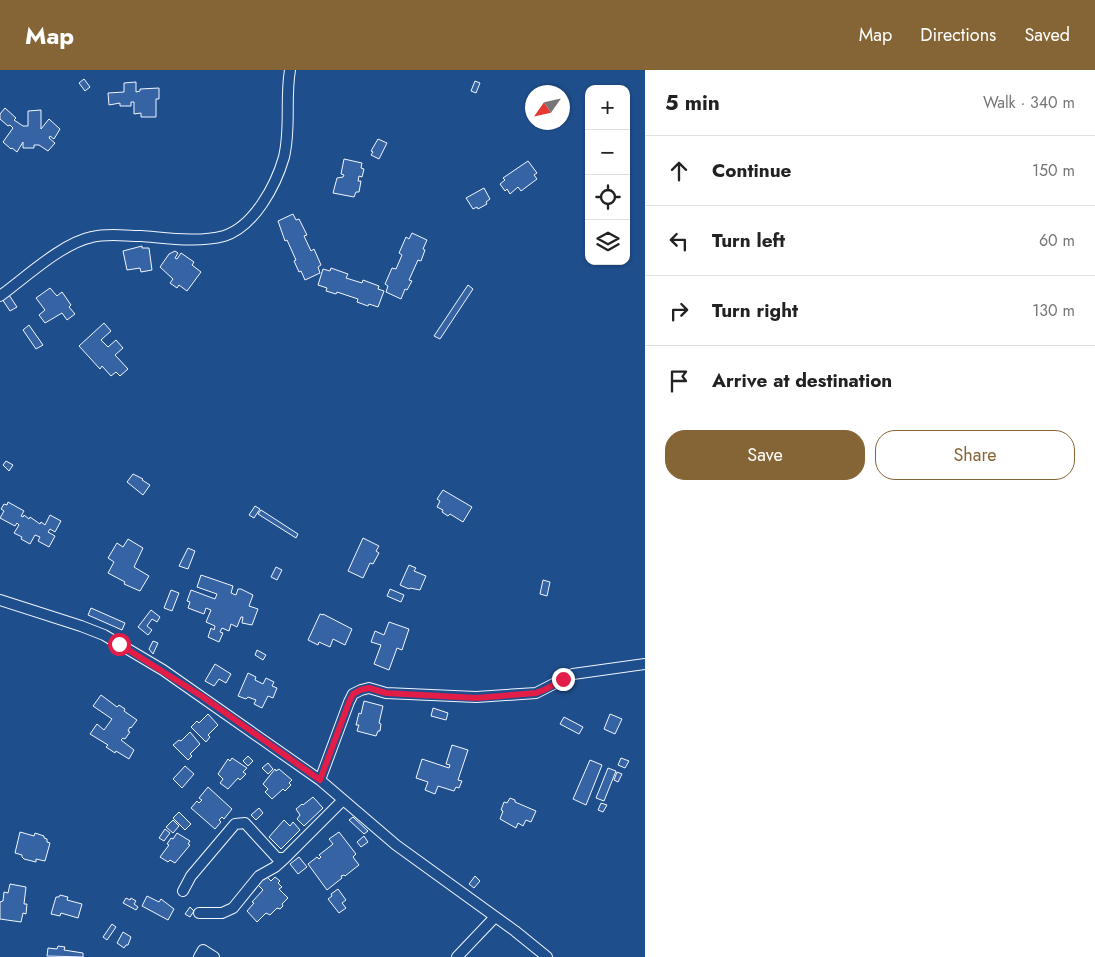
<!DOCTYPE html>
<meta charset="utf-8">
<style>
:root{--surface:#fff;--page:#f2f2f2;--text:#222;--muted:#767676;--line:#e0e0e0;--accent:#856535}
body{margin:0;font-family:Jost,sans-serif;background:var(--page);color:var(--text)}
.controls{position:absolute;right:15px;top:15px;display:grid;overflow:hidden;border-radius:10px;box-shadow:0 1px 4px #0004}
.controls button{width:45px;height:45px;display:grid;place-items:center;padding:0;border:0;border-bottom:1px solid var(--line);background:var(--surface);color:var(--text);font:25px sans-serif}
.compass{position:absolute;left:525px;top:15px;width:45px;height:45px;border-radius:50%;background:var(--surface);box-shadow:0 1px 4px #0004;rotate:236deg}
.stop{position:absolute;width:15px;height:15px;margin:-11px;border:4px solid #e11d48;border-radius:50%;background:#fff}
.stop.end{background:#e11d48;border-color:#fff;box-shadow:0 1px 5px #0008}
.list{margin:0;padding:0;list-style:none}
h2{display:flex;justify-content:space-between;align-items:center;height:65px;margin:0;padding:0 20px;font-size:21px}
h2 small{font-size:16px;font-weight:400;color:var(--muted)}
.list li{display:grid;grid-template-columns:32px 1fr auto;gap:15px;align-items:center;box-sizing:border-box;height:70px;padding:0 20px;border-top:1px solid var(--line)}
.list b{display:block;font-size:19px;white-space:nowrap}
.list em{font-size:16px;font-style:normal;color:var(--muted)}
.actions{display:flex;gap:10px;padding:15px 20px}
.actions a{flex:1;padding:11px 0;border:1px solid var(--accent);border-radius:20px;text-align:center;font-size:18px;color:var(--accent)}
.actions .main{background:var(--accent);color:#fff}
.icon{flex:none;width:28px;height:28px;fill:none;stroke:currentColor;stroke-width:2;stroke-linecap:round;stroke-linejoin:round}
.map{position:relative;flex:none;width:645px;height:887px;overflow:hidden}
header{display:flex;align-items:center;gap:30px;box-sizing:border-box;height:70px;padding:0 25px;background:var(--accent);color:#fff}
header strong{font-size:24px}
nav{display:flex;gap:28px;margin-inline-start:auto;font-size:18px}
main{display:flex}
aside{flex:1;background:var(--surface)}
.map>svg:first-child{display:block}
.building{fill:#3563a3;stroke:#f2f6ff}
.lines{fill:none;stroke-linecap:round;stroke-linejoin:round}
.minor-casing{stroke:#f2f6ff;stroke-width:12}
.minor{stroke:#1f4e8c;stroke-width:10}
.route{stroke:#e11d48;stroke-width:6}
</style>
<header>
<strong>Map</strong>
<nav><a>Map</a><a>Directions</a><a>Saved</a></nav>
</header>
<main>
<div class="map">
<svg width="645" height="887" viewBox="0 0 645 887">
<rect width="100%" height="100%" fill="#1f4e8c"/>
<path class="building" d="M84 9 90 17 85 21 79 13Z
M475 11 480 13 476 23 471 21Z
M136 12V22L140 21V19L159 18V29H156V47H141V43L134 44V32H131V36H120V33L109 35 108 23 124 22V13Z
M5 38 16 48 14 50 23 56H28V41L41 40V59L49 49 60 59 54 69 50 66 49 68 55 73 48 81 39 75H34V78H23V72L17 82 12 78 11 79 3 72 13 58 10 55 8 56 0 49V44Z
M378 69 387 73 379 89 371 85 373 82 371 81Z
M344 89 362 93 361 98 364 99 362 107 359 106 358 111H361L359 122H356L354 127 333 123 337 108 343 107 344 105 341 104Z
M528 91 537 103 534 105 537 109 521 121 518 117 510 124 507 119 505 121 500 114 505 110 503 108Z
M484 118 490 129 486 132 487 134 478 139 477 137 473 139 466 128Z
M293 144 296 150 299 149 307 165 304 166 311 181 314 179 321 195 318 197 320 203 305 210 301 201 299 202 294 191 296 190 287 170 285 171 278 151Z
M412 163 427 170 423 179 425 180 421 191 418 190 409 210 412 211 407 220 405 219 401 229 386 222 388 216 385 214 392 198 396 199 402 185 399 183 406 167 409 169Z
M142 176V178H149L152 200 141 202 140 198 127 200 123 181Z
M175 181 178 183 175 188 177 189 181 183 194 192 192 195 201 202 187 221 179 215 177 218 170 213 173 209 160 197 169 184Z
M331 198 348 204 346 208 362 213 363 210 379 216 378 219 384 221 378 237 369 234 368 236 357 232 358 229 337 222 336 224 326 221 327 218 318 215 323 199 330 201Z
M468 215 473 219 440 269 434 266Z
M50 218 57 226 62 222 71 235 69 237 75 244 67 250 62 243 45 253 39 245 45 240 36 228Z
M9 225 17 237 10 241 2 229Z
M104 253 111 261 101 270 108 277 116 270 123 278 115 285 128 299 120 306 116 302 111 306 102 296 100 299 79 276Z
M29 255 43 275 36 279 23 260Z
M6 391 13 395 9 401 3 395Z
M133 404 143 409 142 410 150 415 143 425 127 412Z
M443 420 472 437 463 452 450 444 448 446 442 442 443 440 437 437 440 431 437 429Z
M8 432 24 441 21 446 23 447 24 445 29 449 30 447 40 454 41 452 45 455 50 445 61 451 55 462 50 459 48 462 55 466 49 477 38 471 40 467 35 465 30 474 21 469 22 467 14 463 19 455 17 453 15 456 0 448 4 441 1 439 4 434 7 435Z
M255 436 260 439 254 448 249 445Z
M261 440 298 464 296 468 258 444Z
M363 468 379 476 376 481 379 483 373 494 370 493 363 508 348 501Z
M128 469 143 478 134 497 149 506 140 521 124 514 125 512 108 503 114 492 108 488 117 473 123 477Z
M188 478 195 481 188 499 179 496Z
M409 495 416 498 414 501 426 506 420 520 410 518 409 519 400 515Z
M276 497 282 500 277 510 271 507Z
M201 505 233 516 231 523 236 525 238 519H241L253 525 249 536 258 539 252 555 242 553 243 547H241L237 557 231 554 229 561 222 558 220 562 223 563 219 572 208 567 211 558 214 560 215 556 206 552 211 540 206 538 204 544 188 538 190 532 187 531 191 520 215 529 217 524 197 517Z
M543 510 550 512 547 526 540 524Z
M390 519 404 525 401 532 387 526Z
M171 520 179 523 172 541 164 538Z
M91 538 125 553 122 560 88 545Z
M151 540 160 547 157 552 152 549 147 556 152 560 148 565 138 557Z
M320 544 323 545V544L352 559 345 575 333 569 330 577 319 572 318 575 308 570Z
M389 552 409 559 402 580 397 578 389 600 374 594 381 575 371 572 375 561 384 565Z
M153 571 158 573 153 584 149 579Z
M257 580 266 585 263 590 255 585Z
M215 594 231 604 226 613 219 609 214 616 205 611Z
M248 603 256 607 255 610 263 614 266 608 274 612 272 616 277 618 273 628 268 626 262 638 254 634 256 630 248 627 246 629 238 626Z
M101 625 117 637 119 635 125 639 124 641 137 650 131 658 130 657 128 661 130 662 125 669 123 668 121 670 134 680 129 689 116 681 115 683 106 677 108 675 90 664 97 654 104 660 112 649 93 636Z
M364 631 383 636 379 653 381 654 380 661H378L376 666 357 661 359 655H356L359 643 361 644Z
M433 638 448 643 446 650 431 646Z
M208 644 218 655 208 665 210 667 206 672 191 657 197 651 199 653Z
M610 644 622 649 615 664 604 659Z
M564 647 583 657 579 664 560 654Z
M190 662 200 674 190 684 192 686 188 690 173 675 179 670 181 671Z
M452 675 468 680 458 710 462 711 459 718 456 717 454 721 438 716 435 724 425 720 428 712 416 708 422 689 449 698 450 695 446 694Z
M248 686 253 691 248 696 243 691Z
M232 688 247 698 243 702 246 704 240 710 238 708 228 719 220 713 223 709 218 704 228 689 230 691Z
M621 688 629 691 625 698 618 695Z
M590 690 602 695 586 735 573 729Z
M268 693 273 699 268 704 262 698Z
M185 696 194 704 182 718 173 709Z
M608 698 616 701 604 731 596 728Z
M275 699 276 701 279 699 292 710 289 713 291 715 285 721 283 719 272 729 265 722 268 719 263 714Z
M617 702 622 704 618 712 614 710Z
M208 717 232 739 224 749 222 747 219 750 221 752 215 759 191 738 197 731 199 733 202 730 199 728Z
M313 727 323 738 304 756 297 749 300 745 296 739 302 734 303 735Z
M510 728 515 730V732L536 741 531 752 526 750 523 756 518 753 516 758 500 749 503 741 501 740 504 732 507 733Z
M601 733 607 735 603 742 598 740Z
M259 738 263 743 256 750 251 745Z
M179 742 191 754 185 760 173 748Z
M353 747 368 761 364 764 349 750Z
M173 750 179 756 173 763 166 757Z
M284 750 290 756 293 752 300 760 281 779 269 767Z
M165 759 170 763 164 771 159 768Z
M20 762 34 766 35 763 44 766V768L47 769V772L50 773 45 791 36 789V792L24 789 22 787V785L15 783Z
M339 762 356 784 353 787 359 795 345 806 344 805 341 806 342 808 327 820 308 794 317 787 319 789 321 787 319 785 333 774 329 769Z
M177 763 190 771 188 774 190 775 175 793 170 790 168 792 160 787 169 775 167 774 171 768 173 769Z
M364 766 368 772 361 777 357 772Z
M299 787 307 797 298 804 290 794Z
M475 806 480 811 474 818 469 814Z
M267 807 271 811 275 807 280 811 278 813 282 817 279 819 288 828 282 834 283 836 280 839 277 838 270 845 266 843 257 852 247 841 254 833 252 832 263 820 257 814Z
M10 814 26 817 24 834H27L26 844 23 843 21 852 0 849V832L3 831 4 822 8 823Z
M338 819 346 830 342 833 346 838 339 843 328 829 332 826 331 824Z
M60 825 68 827 67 830 82 834 78 848 61 843 60 846 51 844 56 827H59Z
M147 826 159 832 161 829 174 839 168 850 142 836Z
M126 828 130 830 131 828 136 831 134 834 138 837 136 840 123 833Z
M190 837 194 841 190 847 185 844Z
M112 854 116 857 107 870 103 867Z
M123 862 131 867 128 875H126L124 878 117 873Z
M58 876 65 877 64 880 83 883V887L47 886 48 878 57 879Z"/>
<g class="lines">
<defs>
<path id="minor" d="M0 226C25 208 62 173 92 167 108 163 124 166 141 166 167 168 198 173 224 166 254 157 276 115 284 87 291 58 285 29 290 0
M0 530 81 556 104 565 163 600 320 710 396 775 515 861 547 887
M320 710 349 632 353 624 361 620 369 618 386 623 476 627 536 623 573 604 645 594
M183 821 191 806 235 754 245 753 277 788H285L343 730
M199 843H222L233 838 259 806 275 797 285 788
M199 887 203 880 214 887
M457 887 495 847"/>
</defs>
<use href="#minor" class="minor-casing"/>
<use href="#minor" class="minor"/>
</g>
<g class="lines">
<path class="route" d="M119 574 203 627 320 710 349 632 353 624 360 620 369 618 386 623 476 628 536 623 546 619 563 609"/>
</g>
</svg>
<div class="controls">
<button>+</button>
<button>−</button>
<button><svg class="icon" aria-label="locate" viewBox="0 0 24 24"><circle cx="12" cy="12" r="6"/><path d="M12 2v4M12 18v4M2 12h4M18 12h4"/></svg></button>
<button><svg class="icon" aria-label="layers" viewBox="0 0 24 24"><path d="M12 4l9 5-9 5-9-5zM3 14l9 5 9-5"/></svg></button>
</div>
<svg class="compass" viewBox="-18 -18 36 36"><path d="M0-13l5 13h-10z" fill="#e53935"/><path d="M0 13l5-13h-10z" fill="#767676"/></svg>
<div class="stop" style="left:119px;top:574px"></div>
<div class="stop end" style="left:563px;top:609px"></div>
</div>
<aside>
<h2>5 min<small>Walk · 340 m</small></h2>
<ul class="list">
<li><svg class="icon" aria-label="ahead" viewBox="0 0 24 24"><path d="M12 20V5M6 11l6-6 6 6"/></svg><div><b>Continue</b></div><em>150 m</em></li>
<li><svg class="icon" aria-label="left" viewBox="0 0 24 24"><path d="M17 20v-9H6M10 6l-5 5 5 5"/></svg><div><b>Turn left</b></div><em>60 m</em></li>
<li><svg class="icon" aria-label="right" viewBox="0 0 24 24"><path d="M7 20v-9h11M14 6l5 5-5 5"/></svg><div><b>Turn right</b></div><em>130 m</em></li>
<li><svg class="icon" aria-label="arrive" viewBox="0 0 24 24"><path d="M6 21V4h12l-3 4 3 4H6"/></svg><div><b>Arrive at destination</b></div></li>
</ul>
<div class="actions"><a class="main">Save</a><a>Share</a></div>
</aside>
</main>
